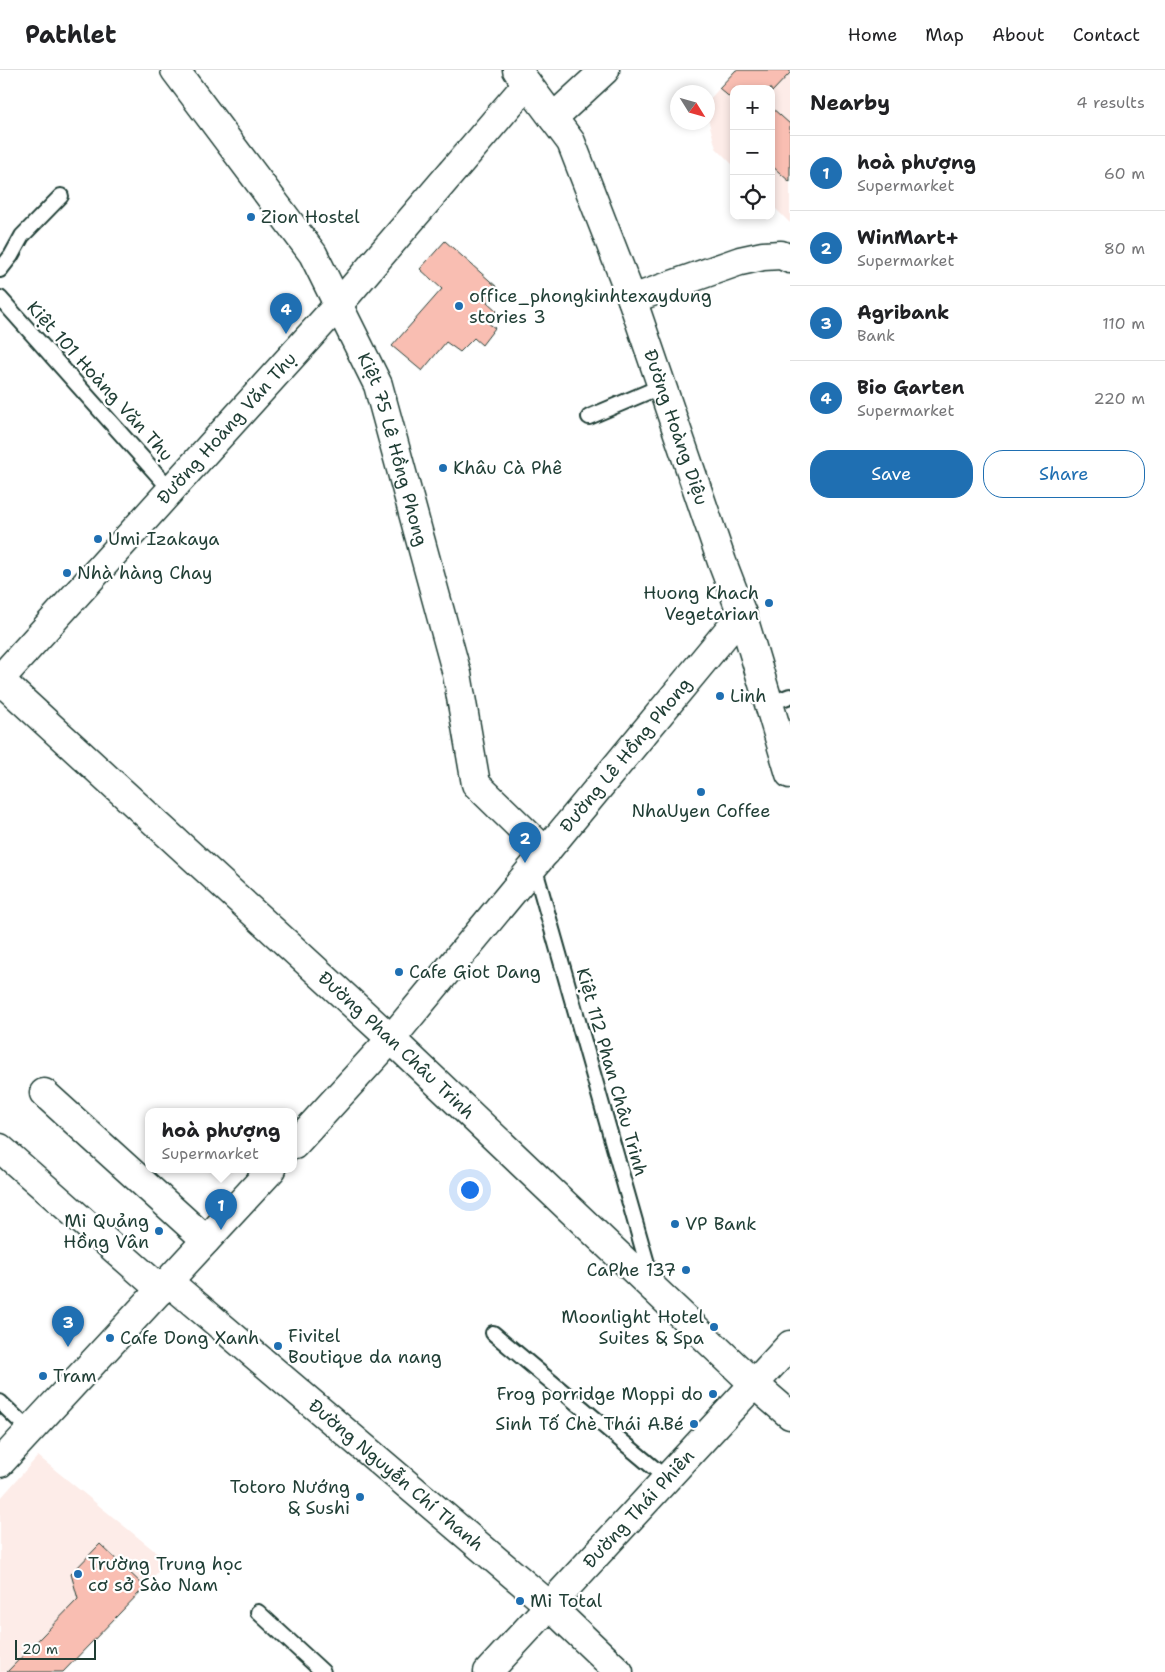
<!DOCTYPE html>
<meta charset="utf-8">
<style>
:root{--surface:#fff;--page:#f6f6f6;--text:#202124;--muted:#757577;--line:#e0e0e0;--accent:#1f6fb2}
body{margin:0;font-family:"Shantell Sans",sans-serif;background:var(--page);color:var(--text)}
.controls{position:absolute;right:15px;top:15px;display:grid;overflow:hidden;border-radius:10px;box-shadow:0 2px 8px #0003}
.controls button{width:45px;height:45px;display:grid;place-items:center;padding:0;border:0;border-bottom:1px solid var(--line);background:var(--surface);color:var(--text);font:25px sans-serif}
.compass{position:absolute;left:670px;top:15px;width:45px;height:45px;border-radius:50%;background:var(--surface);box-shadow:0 2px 8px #0003;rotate:127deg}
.scale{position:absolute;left:15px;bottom:12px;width:81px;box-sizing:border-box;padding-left:5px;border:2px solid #1f3d34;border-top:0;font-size:14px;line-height:18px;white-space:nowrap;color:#1f3d34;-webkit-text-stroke:4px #fff;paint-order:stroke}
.you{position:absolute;left:469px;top:1119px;width:18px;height:18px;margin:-12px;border:4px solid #fff;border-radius:50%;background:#1a73e8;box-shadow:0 0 0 8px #1a73e833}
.badge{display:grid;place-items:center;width:32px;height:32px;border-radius:50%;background:var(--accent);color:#fff;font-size:16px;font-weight:700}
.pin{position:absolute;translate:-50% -41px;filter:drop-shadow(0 1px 2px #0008)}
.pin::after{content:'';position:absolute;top:26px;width:18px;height:15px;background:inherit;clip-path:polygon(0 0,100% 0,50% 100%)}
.popup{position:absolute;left:145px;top:1038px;width:152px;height:65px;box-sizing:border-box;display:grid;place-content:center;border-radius:10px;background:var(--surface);filter:drop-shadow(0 1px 4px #0005);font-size:16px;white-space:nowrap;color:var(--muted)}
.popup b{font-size:19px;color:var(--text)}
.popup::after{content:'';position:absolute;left:50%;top:100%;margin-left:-10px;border:10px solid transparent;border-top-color:var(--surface)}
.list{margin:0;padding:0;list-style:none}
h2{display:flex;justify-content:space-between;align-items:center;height:65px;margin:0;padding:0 20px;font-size:21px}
h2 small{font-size:16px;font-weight:400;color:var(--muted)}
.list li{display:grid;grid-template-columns:32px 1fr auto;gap:15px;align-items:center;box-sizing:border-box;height:75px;padding:0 20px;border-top:1px solid var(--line)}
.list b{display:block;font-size:19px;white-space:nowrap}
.list p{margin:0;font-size:16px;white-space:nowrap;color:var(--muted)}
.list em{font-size:16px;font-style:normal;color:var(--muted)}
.actions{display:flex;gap:10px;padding:15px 20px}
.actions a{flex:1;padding:11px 0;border:1px solid var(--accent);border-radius:20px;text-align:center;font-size:18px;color:var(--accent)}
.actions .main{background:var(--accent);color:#fff}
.icon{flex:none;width:28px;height:28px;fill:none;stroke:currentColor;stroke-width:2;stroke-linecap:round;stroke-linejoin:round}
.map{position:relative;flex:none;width:790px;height:1602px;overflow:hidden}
header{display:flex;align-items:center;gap:30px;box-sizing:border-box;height:70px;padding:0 25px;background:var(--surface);border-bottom:1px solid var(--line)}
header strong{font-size:24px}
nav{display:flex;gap:28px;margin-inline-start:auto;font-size:18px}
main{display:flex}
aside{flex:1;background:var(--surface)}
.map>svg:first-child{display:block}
.built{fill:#fdece8}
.building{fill:#f9beb2;stroke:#1f3d34}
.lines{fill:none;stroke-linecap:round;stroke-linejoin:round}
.service-casing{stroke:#1f3d34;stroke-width:18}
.minor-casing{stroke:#1f3d34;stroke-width:31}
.tertiary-casing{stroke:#1f3d34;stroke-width:31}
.service{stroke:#fff;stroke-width:14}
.minor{stroke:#fff;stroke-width:28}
.tertiary{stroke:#fff;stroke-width:28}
.poi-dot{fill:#1f6fb2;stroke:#fff;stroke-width:2}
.labels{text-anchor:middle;stroke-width:4.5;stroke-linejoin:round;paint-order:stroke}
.poi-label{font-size:18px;fill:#1f3d34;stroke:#fff;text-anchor:start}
.street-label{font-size:18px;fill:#1f3d34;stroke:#fff}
</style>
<header>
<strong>Pathlet</strong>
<nav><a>Home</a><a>Map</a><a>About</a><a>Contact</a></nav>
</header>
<main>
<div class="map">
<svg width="790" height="1602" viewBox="0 0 790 1602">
<rect width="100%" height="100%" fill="#fff"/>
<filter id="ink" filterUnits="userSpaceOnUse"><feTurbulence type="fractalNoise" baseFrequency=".02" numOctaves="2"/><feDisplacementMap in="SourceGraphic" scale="10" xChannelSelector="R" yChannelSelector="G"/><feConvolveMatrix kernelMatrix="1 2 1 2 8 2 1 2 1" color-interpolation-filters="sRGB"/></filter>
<g filter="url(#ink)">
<path class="built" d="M736 0H790V153L771 134V19H734V96L716 78 708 49V31Z
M38 1386 167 1491 145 1517 63 1602H0V1429Z"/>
<path class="building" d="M736 0H790V3L771 23V19H734V31L719 18Z
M771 37 790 54V112L771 95Z
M445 171 498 218 487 232 497 241 488 253 495 258 482 275 474 268 460 282 446 272 422 301 392 276 442 219 420 199Z
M100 1474 145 1517 63 1602H7L78 1529 71 1504Z"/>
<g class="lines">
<defs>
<path id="service" d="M0 200 11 186 22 166 61 126
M0 228 171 420
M589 347 662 316
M769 634 790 626
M534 796 652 1211
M493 1263 667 1409
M0 1332 30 1361
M258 1542 323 1602"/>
<g id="minor">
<path id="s1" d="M175 0 313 184 378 315 457 604 476 714 546 782"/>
<path d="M553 48 605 0"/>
<path d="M632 229 740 191 763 186 781 185 790 189"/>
<path id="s2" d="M0 609 339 234 527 14"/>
<path d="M44 1023 206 1170"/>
<path id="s3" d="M294 1075 391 969 742 544"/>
<path d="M0 1078 161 1220"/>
<path d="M0 1393 272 1099"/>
<path id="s4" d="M488 1602 790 1275"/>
</g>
<g id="tertiary">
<path id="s5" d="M517 0 571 72 632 229 722 492 742 544 790 704"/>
<path id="s6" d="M0 610 391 969 754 1314 790 1345"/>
<path id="s7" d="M169 1212 550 1536 619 1602"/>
</g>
</defs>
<use href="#service" class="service-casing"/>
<use href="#minor" class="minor-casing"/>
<use href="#tertiary" class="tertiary-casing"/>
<use href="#service" class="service"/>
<use href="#minor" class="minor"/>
<use href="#tertiary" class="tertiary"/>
</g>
</g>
<g class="poi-dot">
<circle cx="251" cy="147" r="5"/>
<circle cx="459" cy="236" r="5"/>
<circle cx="443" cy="398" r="5"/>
<circle cx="98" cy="469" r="5"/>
<circle cx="67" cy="503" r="5"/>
<circle cx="769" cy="533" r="5"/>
<circle cx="720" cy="626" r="5"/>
<circle cx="701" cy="722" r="5"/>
<circle cx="399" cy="902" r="5"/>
<circle cx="675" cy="1154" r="5"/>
<circle cx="159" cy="1161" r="5"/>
<circle cx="686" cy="1200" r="5"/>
<circle cx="714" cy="1257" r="5"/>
<circle cx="110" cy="1268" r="5"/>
<circle cx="278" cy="1276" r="5"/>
<circle cx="43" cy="1306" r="5"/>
<circle cx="713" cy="1324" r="5"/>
<circle cx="694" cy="1354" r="5"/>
<circle cx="360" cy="1427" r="5"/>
<circle cx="78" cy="1504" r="5"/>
<circle cx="520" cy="1531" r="5"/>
</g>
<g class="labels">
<g class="poi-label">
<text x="261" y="153">Zion Hostel</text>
<text x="469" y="232">office_phongkinhtexaydung<tspan x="469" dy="21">stories 3</tspan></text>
<text x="453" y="404">Khâu Cà Phê</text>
<text x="108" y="475">Umi Izakaya</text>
<text x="77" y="509">Nhà hàng Chay</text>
<text x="759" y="529" text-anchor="end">Huong Khach<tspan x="759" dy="21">Vegetarian</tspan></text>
<text x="730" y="632">Linh</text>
<text x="701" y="747" text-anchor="middle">NhaUyen Coffee</text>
<text x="409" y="908">Cafe Giot Dang</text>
<text x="149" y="1157" text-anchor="end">Mi Quảng<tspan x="149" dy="21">Hồng Vân</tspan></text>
<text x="685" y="1160">VP Bank</text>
<text x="676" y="1206" text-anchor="end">CaPhe 137</text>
<text x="704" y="1253" text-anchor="end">Moonlight Hotel<tspan x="704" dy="21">Suites &amp; Spa</tspan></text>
<text x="288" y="1272">Fivitel<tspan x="288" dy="21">Boutique da nang</tspan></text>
<text x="120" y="1274">Cafe Dong Xanh</text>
<text x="53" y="1312">Tram</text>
<text x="703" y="1330" text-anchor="end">Frog porridge Moppi do</text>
<text x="684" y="1360" text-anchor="end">Sinh Tố Chè Thái A.Bé</text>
<text x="350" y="1423" text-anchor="end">Totoro Nướng<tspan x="350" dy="21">&amp; Sushi</tspan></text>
<text x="88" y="1500">Trường Trung học<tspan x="88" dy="21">cơ sở Sào Nam</tspan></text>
<text x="530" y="1537">Mi Total</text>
</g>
<g class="street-label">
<text transform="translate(100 311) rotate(48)" y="6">Kiệt 101 Hoàng Văn Thụ</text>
<text dy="6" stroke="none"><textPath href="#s5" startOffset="394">Đường Hoàng Diệu</textPath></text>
<text dy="6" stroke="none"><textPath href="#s2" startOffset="338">Đường Hoàng Văn Thụ</textPath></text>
<text dy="6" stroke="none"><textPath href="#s1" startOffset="442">Kiệt 75 Lê Hồng Phong</textPath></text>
<text dy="6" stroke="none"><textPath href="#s3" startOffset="512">Đường Lê Hồng Phong</textPath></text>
<text dy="6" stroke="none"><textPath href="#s6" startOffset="539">Đường Phan Châu Trinh</textPath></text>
<text transform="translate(612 1002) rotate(74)" y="6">Kiệt 112 Phan Châu Trinh</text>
<text dy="6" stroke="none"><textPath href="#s7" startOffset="298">Đường Nguyễn Chí Thanh</textPath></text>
<text dy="6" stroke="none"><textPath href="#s4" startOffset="222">Đường Thái Phiên</textPath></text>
</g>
</g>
</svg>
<div class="controls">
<button>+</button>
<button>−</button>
<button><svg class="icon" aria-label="locate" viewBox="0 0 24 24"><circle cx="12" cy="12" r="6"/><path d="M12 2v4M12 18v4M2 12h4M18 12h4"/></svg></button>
</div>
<svg class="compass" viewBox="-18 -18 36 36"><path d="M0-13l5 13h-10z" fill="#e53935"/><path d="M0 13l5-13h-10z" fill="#757577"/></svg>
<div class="scale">20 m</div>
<div class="you"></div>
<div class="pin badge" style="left:221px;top:1160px">1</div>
<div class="popup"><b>hoà phượng</b>Supermarket</div>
<div class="pin badge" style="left:525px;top:793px">2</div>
<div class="pin badge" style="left:68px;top:1277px">3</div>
<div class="pin badge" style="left:286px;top:264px">4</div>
</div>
<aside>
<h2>Nearby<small>4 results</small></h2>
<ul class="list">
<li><span class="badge">1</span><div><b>hoà phượng</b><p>Supermarket</p></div><em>60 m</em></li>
<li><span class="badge">2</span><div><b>WinMart+</b><p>Supermarket</p></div><em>80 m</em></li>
<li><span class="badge">3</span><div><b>Agribank</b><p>Bank</p></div><em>110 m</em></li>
<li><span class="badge">4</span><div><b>Bio Garten</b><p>Supermarket</p></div><em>220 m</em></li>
</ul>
<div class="actions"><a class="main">Save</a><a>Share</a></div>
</aside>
</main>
